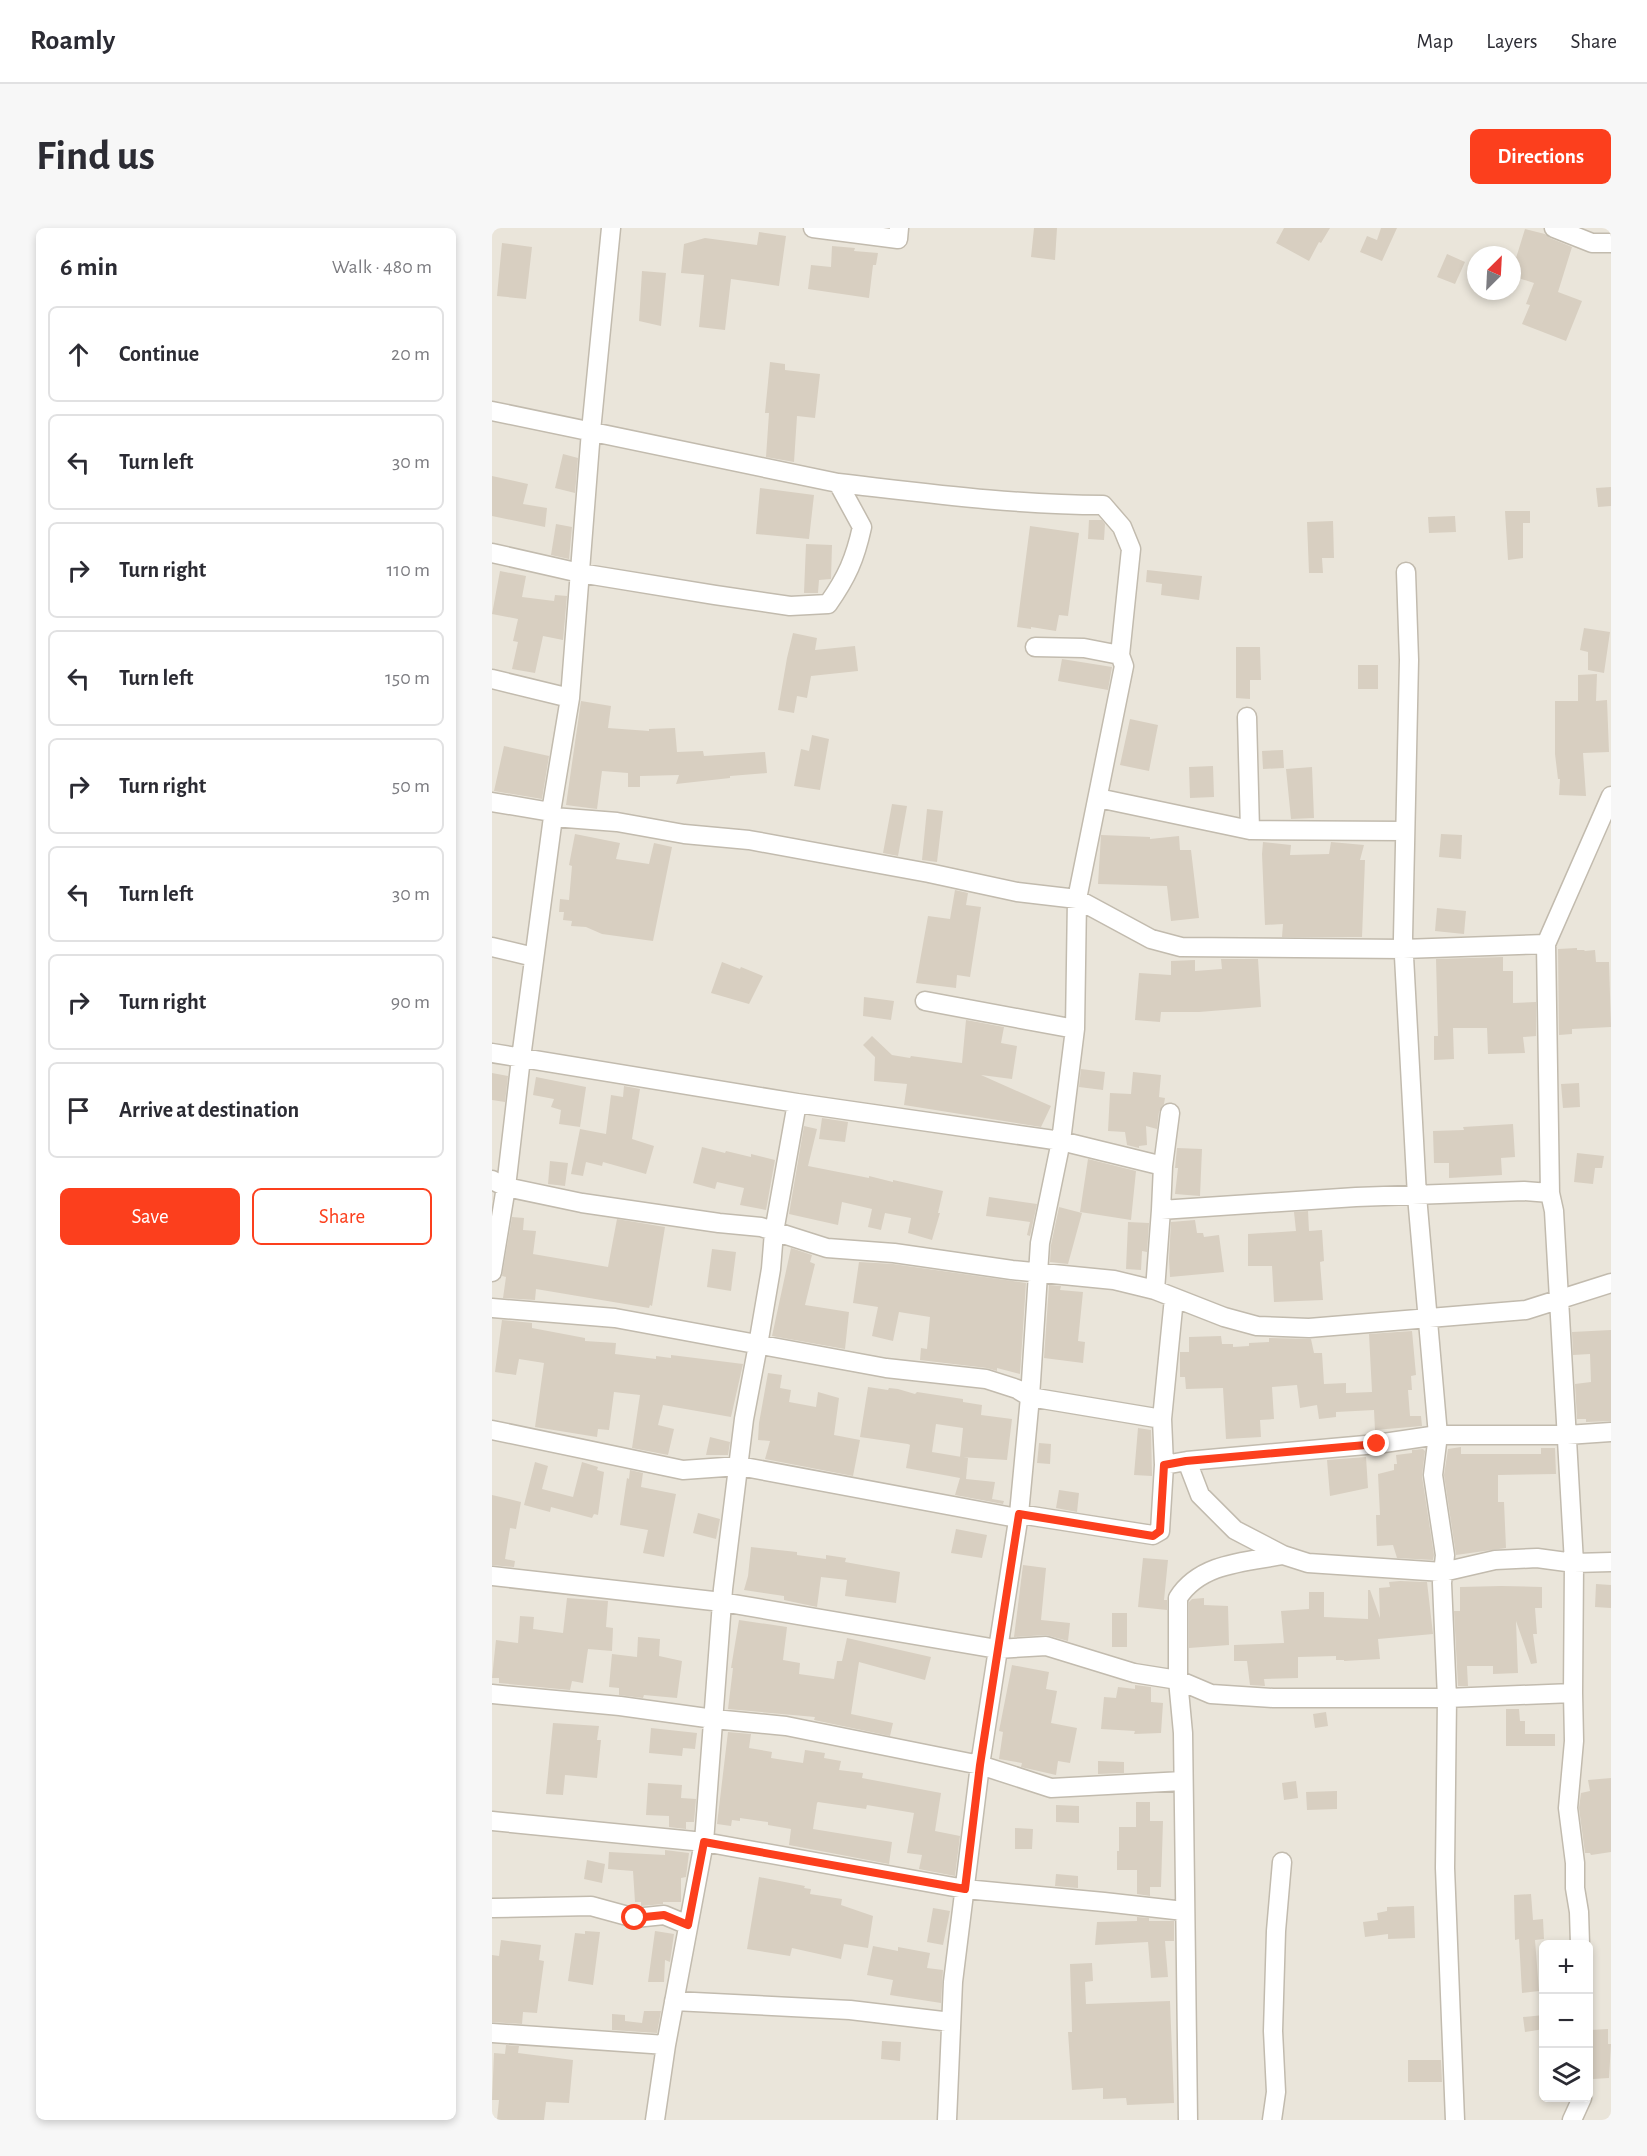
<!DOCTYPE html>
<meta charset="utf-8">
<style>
:root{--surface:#fff;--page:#f7f7f7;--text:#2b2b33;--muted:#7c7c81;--line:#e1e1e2;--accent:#fc3f1d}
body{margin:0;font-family:"Alegreya Sans",sans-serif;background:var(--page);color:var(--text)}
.controls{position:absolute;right:18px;bottom:18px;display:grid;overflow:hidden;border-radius:9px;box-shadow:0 3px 9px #0003}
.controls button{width:54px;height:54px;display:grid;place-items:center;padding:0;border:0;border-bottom:2px solid var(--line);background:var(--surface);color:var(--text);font:30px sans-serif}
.compass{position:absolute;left:975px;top:18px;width:54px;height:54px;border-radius:50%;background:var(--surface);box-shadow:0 3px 9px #0003;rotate:24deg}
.stop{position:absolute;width:18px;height:18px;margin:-14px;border:4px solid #fc3f1d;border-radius:50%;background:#fff}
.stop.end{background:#fc3f1d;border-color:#fff;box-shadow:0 2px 6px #0008}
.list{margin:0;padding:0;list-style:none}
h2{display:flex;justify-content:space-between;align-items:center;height:78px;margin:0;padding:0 24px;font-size:26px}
h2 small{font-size:20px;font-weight:400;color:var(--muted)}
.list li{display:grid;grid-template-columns:39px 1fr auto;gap:18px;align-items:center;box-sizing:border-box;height:96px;margin:0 12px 12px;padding:0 12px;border:2px solid var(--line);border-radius:9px}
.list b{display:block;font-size:22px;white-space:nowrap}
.list em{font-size:20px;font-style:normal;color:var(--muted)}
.actions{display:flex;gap:12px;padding:18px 24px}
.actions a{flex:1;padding:14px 0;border:2px solid var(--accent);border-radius:9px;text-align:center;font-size:21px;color:var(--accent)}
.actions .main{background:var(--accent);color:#fff}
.icon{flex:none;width:33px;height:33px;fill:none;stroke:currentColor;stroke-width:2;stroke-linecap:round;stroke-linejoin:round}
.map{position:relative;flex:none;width:1119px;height:1892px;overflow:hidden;border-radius:9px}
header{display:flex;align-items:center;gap:36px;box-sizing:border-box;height:84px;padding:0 30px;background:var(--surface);border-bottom:2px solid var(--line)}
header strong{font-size:28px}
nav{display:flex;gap:33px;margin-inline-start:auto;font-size:21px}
.intro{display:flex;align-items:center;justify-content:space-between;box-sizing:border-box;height:144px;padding:0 36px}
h1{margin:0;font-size:42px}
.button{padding:15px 27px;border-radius:9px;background:var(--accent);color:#fff;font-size:21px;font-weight:700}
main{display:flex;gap:36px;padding:0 36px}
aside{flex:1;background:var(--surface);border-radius:9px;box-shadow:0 3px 9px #0003}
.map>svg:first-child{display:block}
.residential{fill:#eae5da;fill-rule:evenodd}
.building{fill:#d8cfc1}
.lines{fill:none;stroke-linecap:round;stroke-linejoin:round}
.minor-casing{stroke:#c2bbae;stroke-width:21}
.minor{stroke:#fff;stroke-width:18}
.route{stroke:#fc3f1d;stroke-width:8}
</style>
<header>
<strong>Roamly</strong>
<nav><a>Map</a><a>Layers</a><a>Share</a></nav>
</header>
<div class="intro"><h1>Find us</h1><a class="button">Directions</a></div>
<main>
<aside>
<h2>6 min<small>Walk · 480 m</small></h2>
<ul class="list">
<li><svg class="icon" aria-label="ahead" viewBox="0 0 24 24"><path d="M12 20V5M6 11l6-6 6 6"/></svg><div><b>Continue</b></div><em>20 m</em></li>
<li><svg class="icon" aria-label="left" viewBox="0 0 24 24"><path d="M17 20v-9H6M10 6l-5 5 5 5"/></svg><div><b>Turn left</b></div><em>30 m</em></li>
<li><svg class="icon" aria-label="right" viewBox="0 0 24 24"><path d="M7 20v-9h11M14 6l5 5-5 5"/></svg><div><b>Turn right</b></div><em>110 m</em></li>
<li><svg class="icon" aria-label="left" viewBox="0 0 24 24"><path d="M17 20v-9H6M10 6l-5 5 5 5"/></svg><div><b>Turn left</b></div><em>150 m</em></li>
<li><svg class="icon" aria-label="right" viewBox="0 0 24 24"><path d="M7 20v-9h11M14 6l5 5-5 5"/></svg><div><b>Turn right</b></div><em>50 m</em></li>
<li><svg class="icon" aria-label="left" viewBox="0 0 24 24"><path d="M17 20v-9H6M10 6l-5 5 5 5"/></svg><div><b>Turn left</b></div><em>30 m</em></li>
<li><svg class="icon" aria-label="right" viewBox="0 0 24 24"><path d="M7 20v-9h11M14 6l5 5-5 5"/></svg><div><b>Turn right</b></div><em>90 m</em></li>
<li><svg class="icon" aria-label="arrive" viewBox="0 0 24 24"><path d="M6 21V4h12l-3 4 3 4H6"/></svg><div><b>Arrive at destination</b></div></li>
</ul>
<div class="actions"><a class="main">Save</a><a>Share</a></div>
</aside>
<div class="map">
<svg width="1119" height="1892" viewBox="0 0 1119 1892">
<rect width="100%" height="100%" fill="#f6f3ec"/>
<path class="residential" d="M0 0H1119V1892H0ZM984 27H1020V63H984ZM1052 1716H1096V1870H1052Z"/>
<path class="building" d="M542 0H565L563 32 539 29Z
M792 0H838L829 15 827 14 817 33 784 15Z
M889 0H905L890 33 868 24 875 8 885 12Z
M1033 1 1053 6 1058 10 1080 19 1066 64 1090 73 1074 113 1030 96 1038 77 1034 76 1042 55 1020 48V43Z
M267 4 294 8 287 58 239 51 233 102 207 99 212 47 189 45 192 16 213 10 265 17Z
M10 15 40 19 34 71 5 68Z
M340 18 363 20 362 23 386 25 384 37H381L377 70 316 61 319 37 339 39Z
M955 26 973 34 963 56 945 49Z
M150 43 174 45 169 98 147 93Z
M278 134 293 136V142L328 146 323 190 305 188 302 234 274 229 277 185H273Z
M71 226 86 230 83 265 63 260Z
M0 248 36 256 31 276 55 280 53 299 0 288Z
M1119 259V278L1106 279 1104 260Z
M268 260 322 267 317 311 264 306Z
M1013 283H1038V295H1031V330L1016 332Z
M963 288 964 304 937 305 936 289Z
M597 292H610L613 296 612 312 596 311Z
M841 293 842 330H830L831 345H817L815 294Z
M64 296 80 299 77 331 59 327Z
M538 298 587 305 576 388 567 387 564 403 539 399V401L525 399Z
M314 316 340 317 339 351 327 352 326 365H312Z
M655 342 710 348 707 372 669 367 670 356 654 354Z
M8 343 34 348 30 369 62 373 63 367 75 368 71 412 51 408 43 445 20 441 26 414 21 413 26 391 0 386Z
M1092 400 1118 404 1112 445 1096 442V424L1088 422Z
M301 405 325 410 323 422 363 418 366 443 319 448 315 470 305 468 302 485 286 482 295 430Z
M744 419H768L769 452H758V471L744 470Z
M570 431 620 439 616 462 566 453Z
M866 437H886V461H866Z
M1105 446 1104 473 1115 472 1117 524 1091 525 1094 568 1067 567 1068 551H1066L1063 526V473H1086V447Z
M89 473 119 478 116 500 157 503V501L183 500 185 524 211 523 212 528 273 524 275 545 238 548V550L184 556 187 547 148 548V559H136V545L110 543 105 581 74 577Z
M638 491 666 497 657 543 628 537Z
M320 507 337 511 328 562 302 558 309 521 317 523Z
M12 518 57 528 50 571 2 563Z
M791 522 792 540 771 541 770 523Z
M721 538 722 569 698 570 697 539Z
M820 539 822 590 799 591 794 541Z
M400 576 415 578 406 628 391 625Z
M435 581 451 583 445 634 430 632Z
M83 606 128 615 124 631 157 636 162 615 180 619 161 713 110 706 94 699 79 698 80 693 71 692 72 684H67L68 671 77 672 80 638 77 637Z
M949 606 970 607 969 631 947 629Z
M609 607 658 609V611L687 608 688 622H699L707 690 679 693 675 658 606 656Z
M771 614 799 617 798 627 837 626 839 614 872 617 868 632H873L870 709H790L791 696 773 697 770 626Z
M463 662 476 665 474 677 489 679 478 749 465 747 464 760 424 755 436 688 458 691Z
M945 680 974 683 972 706 943 703Z
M1085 720V722H1092L1093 723 1103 722 1104 734H1117L1119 799 1080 801V806L1067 807 1066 721Z
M1011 729V743H1021V775L1044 774V808L1031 809 1033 825 996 826 995 800H961L962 831 942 832V808H946L944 731Z
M729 731H766L769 779 707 784H669L668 794 643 792 647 745 679 747V733L703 732V743L730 741Z
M230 734 248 741 249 739 271 748 257 776 219 765Z
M372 769 402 773 399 792 371 788Z
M474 792 512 799 509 815 525 818 520 851 489 847 559 878 549 899 412 877 415 856 382 853 383 829 371 817 380 808 400 827 418 830 419 828 470 835Z
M589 841 613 844 611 862 587 859Z
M641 844 669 847 667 869 673 870 672 876 667 884 665 901 654 898 655 917 647 918V920L635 917 633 904 616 903 618 865 639 866Z
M0 845 16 848 13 874 0 872Z
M44 849 94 859 88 899 67 896 69 882 59 879 62 871 41 867Z
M1087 855 1088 879 1071 880 1069 856Z
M132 858 148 861 140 911 162 918 154 946 111 934 110 938 94 934 91 948 79 946 88 901 114 906 119 867 131 869Z
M330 890 356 894 353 914 327 911Z
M1021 896 1023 929 1009 930 1010 947 957 950V935H942L941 903 972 902 971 899Z
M312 898 325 901 316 938 377 950V948L401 954V952L451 963 446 985H448L440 1012 416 1005 419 990 393 985 389 1002 376 999 380 981 350 974 346 997 297 986Z
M210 919 233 925 234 923 259 929V926L283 932 274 982 248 977 252 960 225 954 223 961 201 955Z
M685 920 710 921 708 968 683 966 686 940H683Z
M1085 925 1112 928 1110 940H1103L1101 956 1082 954Z
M596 931 644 943 639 992 588 984Z
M58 933 76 935 73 958 56 956Z
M497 969 545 976 538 1008 535 1007 538 994 494 988Z
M567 979 590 985 576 1036 558 1034 559 1017Z
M816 983 817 1003 830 1002 832 1033 828 1034 831 1072 782 1074 780 1038H756V1006L804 1003 802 984Z
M20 989 32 990 31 1002 44 1003 41 1026 116 1039 125 991 173 999 160 1078 158 1077 157 1080 44 1061 43 1072 11 1070 14 1049 10 1048Z
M703 992 705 1005H711L712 1009 727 1007 732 1044 678 1049 677 1031 679 994Z
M636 994 657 995 655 1024 650 1023 649 1042 634 1041Z
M299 1020 320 1027 318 1034 323 1036 313 1077 357 1084 353 1121 280 1108Z
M220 1021 244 1024 239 1063 215 1059Z
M367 1034 401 1036 534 1055 528 1146 505 1140V1143L495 1140 428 1132 429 1120 435 1121 438 1089 407 1084 401 1113 380 1108 386 1079 361 1075Z
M557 1057 569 1058 568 1062 591 1064 586 1113 593 1114 591 1135 552 1130Z
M10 1092 40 1095V1100L93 1110V1113L124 1115 123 1126 164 1131V1128L179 1130V1127L251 1136 239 1189 171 1177 166 1197 182 1201 176 1227 140 1220 148 1167 122 1164 117 1202 106 1201 105 1209 43 1199 52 1135 27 1131 24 1147 3 1144Z
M1119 1102V1193L1094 1194V1191H1085L1083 1156 1099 1154 1098 1126 1081 1127 1080 1104Z
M920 1103 924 1147 919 1148 920 1162H916L918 1188H929L930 1198 883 1202 882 1182 844 1184V1189L827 1191 825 1177 808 1180 805 1157 780 1159 782 1191 768 1192 769 1209 734 1211 731 1160 694 1161 693 1149H688V1124H697V1109L729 1108 730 1116H741V1119L757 1118V1115L777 1114V1110L819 1111 822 1125H830L832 1156 854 1155V1165L880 1164 877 1106Z
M276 1145 290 1147 288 1160 299 1162 297 1174 324 1179 326 1164 347 1170 342 1207 368 1212 361 1248 273 1231 278 1213 266 1212 267 1195Z
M376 1159 396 1162 397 1160 406 1161 423 1166 425 1164 471 1171V1174L490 1177 489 1187 520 1191 515 1232 468 1229 471 1200 444 1196 440 1224 476 1230 474 1251 503 1254 500 1271 512 1273 511 1276 463 1267 468 1250 414 1240 418 1217 416 1216 368 1209Z
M646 1200 659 1202 660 1248 642 1247Z
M218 1209 238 1214 236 1227H214Z
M547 1215 559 1216 558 1236 545 1235Z
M969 1219V1226H1049V1220H1063L1064 1246 1006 1247V1274H1012L1014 1320 964 1327 952 1247 956 1221Z
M931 1221 933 1223 930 1248 942 1327 941 1332 905 1330 901 1317 885 1318 884 1287H888L886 1246 902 1242V1236H905L904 1227 920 1225V1222Z
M874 1229 876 1260 838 1268 835 1232Z
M43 1234 56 1238 50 1261 81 1269 90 1234 106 1239 105 1242 112 1244 106 1287 102 1286 100 1290 59 1279 58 1284 32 1277Z
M138 1242 151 1245 149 1259 184 1266 172 1329 151 1325 156 1302 128 1297 135 1250 137 1251Z
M567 1262 587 1265 585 1284 564 1280Z
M0 1267 29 1274 24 1301 18 1300 13 1331 23 1333 22 1339 0 1337Z
M206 1285 228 1291 224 1311 201 1305Z
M464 1301 495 1307 490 1330 459 1325Z
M259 1319 305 1324V1327L334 1331V1327L354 1330 353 1334 408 1344 404 1375 353 1368 355 1352 329 1349 325 1379 292 1372V1368L252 1362 256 1348Z
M651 1330 676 1332 672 1372H675V1382L646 1379Z
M531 1337 554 1340 549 1392 578 1395 576 1413 554 1407 522 1409Z
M908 1353 935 1354 941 1406 886 1411 888 1431 852 1433V1432H844V1428L806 1429V1450L772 1451 773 1458 758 1457 755 1433H742V1417L792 1415 789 1383 817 1381V1364H832V1389L876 1391V1362H878L888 1390 887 1360 898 1359 897 1354Z
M1104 1356 1119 1357V1380L1103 1379Z
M1009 1358 1050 1359V1380H1043L1045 1406H1041L1045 1435 1039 1436 1024 1393 1026 1445 1001 1446V1438H975L976 1458H966L962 1383H968V1359Z
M75 1370 116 1373 114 1399 121 1400 120 1423 96 1421 91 1455 80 1453 78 1462 7 1455V1450H0L4 1412 26 1415 28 1388 42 1389 41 1401 71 1405Z
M712 1370V1377L736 1378 737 1417 697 1420V1374L700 1371Z
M620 1385H635V1419H620Z
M247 1392 295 1399 291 1432 308 1435 307 1446 342 1451 345 1433H350L355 1410 439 1429 433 1452 367 1434 359 1486 401 1495 398 1508 322 1492 323 1489 236 1481 241 1440H239Z
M146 1409 168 1411 167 1428 190 1433 185 1470 152 1467 151 1470 127 1467V1460L117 1459 120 1426 145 1429Z
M520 1437 557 1444 554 1461 565 1463 559 1495 585 1500 578 1535 566 1533 564 1547 529 1539 530 1535 507 1531 511 1504 507 1503Z
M643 1457 659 1459V1474L671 1475 669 1505 642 1506 643 1503 609 1501 612 1469 624 1470 626 1459 643 1461Z
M1014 1481H1027L1028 1493H1033V1506H1063V1518H1014Z
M834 1484 836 1498 823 1500 821 1486Z
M61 1495 107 1498 105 1512H109L105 1550 73 1547 71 1567 54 1566Z
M159 1500 205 1505 203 1521 191 1520 190 1528 157 1525Z
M236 1504 259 1506 257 1520 280 1524 279 1530 311 1535 313 1522 333 1525 332 1530 349 1533 347 1542 371 1545 370 1550 449 1565 443 1603 468 1608 463 1648 427 1641 430 1627 415 1625 422 1585 375 1577 374 1581 326 1574 325 1575 321 1601 400 1614 397 1636 297 1617 299 1601 276 1597V1594L248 1590V1593L240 1592 239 1598 225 1596Z
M606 1533 632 1534V1545L606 1546Z
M1119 1550V1624L1099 1627 1098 1625H1093L1087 1580 1089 1565 1098 1563 1096 1552Z
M804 1553 806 1570 792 1572 790 1555Z
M156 1555 190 1557 189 1570 204 1571 202 1594H194V1601L177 1599V1588L154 1587Z
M845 1563V1581L815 1582 814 1564Z
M644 1574H658V1593H671L669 1659H658V1668L645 1666V1642H625V1623H627V1599H644Z
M564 1577 587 1578V1595L564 1594Z
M523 1600 541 1601 540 1621H523Z
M173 1622 197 1625 194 1649 189 1650V1674H171V1676L149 1678V1674H143L141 1643 116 1641 117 1624 173 1627Z
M95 1632 113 1636 110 1655 92 1651Z
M564 1646 586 1648V1660L563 1658Z
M267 1649 313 1658 312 1660 319 1661 318 1666 350 1671 349 1677 381 1688 376 1720 352 1716 349 1731 300 1720 298 1728 255 1721Z
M1039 1666 1041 1692 1051 1691 1052 1711 1043 1712 1047 1763 1030 1765 1027 1711 1023 1712 1022 1667Z
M922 1678 923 1710 896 1711V1706L873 1709 871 1694 886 1692 885 1685 895 1683V1679Z
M441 1680 458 1683 451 1717 435 1714Z
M645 1689 657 1690V1693H682V1713H673L676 1749 659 1750 656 1714 603 1717 605 1694 645 1693Z
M93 1703 108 1704 101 1757 76 1753 83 1705 93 1706Z
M163 1703 182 1706 178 1734 173 1732 172 1754H156Z
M9 1712 49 1717 47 1732 52 1733 45 1785 31 1784 30 1796 0 1794V1727L7 1728Z
M381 1718 406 1723V1719L438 1725 435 1740 451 1742 449 1775 398 1767 401 1752 375 1747Z
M600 1735 601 1753 593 1754 594 1776 678 1773 682 1875 635 1877 634 1870 611 1871V1860L580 1862 576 1804H580L578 1736Z
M152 1783H169L165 1805 120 1802V1786L133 1787V1793L150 1795Z
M1052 1787V1801L1033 1804 1031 1789Z
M1116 1801V1816H1119L1117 1850 1101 1851 1099 1802Z
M390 1813 409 1814 408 1833 389 1831Z
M14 1817 27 1818 26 1825 81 1832 77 1875 54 1874 52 1892H5L7 1872H0L2 1825 13 1826Z
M916 1832H949L950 1854H916Z"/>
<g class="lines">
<defs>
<path id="minor" d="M321 0 406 11 407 0
M1062 0 1100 15H1119
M0 183 346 255 370 299C363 331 355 349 336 376L298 378 223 367 88 345 0 325
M346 255C434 265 522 277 611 277L630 299 639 321 628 427
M914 344 917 432 911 710 925 968 946 1207H1075L1119 1204
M0 451 78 470
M755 489 758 602
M606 570 758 602 913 603
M0 574 59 584
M61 589 125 594 192 606 257 612 437 645 525 664 585 671 659 711 689 719 911 721 1054 716
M0 719 42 729
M433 773 583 801
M0 825 305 875 569 913 671 938 669 982 864 969 1032 963 1058 965
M671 938 678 885
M0 952 14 959 90 975 227 995 269 999 335 1020 402 1025 520 1042 622 1052 663 1062 732 1089 765 1098 817 1100 1034 1082 1119 1055
M0 1044 14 959 29 830 61 589 59 584 78 470 99 203 119 0
M663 1062 669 982
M0 1080 123 1090 394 1140 494 1151 525 1161 538 1169 670 1191
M0 1202 191 1242 247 1238 525 1290
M695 1233 885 1216 946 1207 941 1247 953 1327 950 1355 955 1470 1081 1465 1082 1513 1076 1580 1083 1635V1660L1087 1684 1088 1716
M672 1237 670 1191 682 1070
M527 1286 661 1307 668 1303 672 1237 695 1233 708 1267 743 1302 791 1327 816 1335 951 1344 1003 1332 1045 1330 1082 1335 1119 1334
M0 1348 230 1374 505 1421 554 1418 642 1445 686 1452 719 1466 781 1470H955L953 1640 963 1892
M1081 1465 1082 1335 1062 983 1058 965 1054 716 1119 568
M0 1466 128 1478 222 1491 294 1498 488 1537 559 1560 691 1553
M0 1593 212 1614 473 1661 612 1674 692 1683
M0 1680 99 1678 143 1690 172 1687 196 1697
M182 1773 358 1782 459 1794
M0 1805 174 1817
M163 1892 174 1817 212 1614 231 1361 252 1191 266 1117 279 1041 282 1004 305 875
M455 1892 461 1754 488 1537 527 1286 538 1169 548 1015 569 913 583 801 585 671 632 438 628 427 592 420 543 419
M696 1892 691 1505 686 1452V1370C708 1335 753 1334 791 1327
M780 1892 784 1864 781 1803 784 1703 790 1634
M1080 1892 1090 1870"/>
</defs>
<use href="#minor" class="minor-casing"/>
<use href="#minor" class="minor"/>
</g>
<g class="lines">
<path class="route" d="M143 1690 172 1687 196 1697 212 1614 473 1661 488 1537 527 1286 661 1308 668 1303 672 1237 694 1233 885 1216"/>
</g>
</svg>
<div class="controls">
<button>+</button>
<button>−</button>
<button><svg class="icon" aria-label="layers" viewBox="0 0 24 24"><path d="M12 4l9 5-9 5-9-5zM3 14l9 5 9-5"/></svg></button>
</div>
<svg class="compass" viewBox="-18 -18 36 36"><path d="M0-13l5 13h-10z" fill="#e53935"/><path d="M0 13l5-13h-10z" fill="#7c7c81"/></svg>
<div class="stop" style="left:143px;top:1690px"></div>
<div class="stop end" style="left:885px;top:1216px"></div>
</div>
</main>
